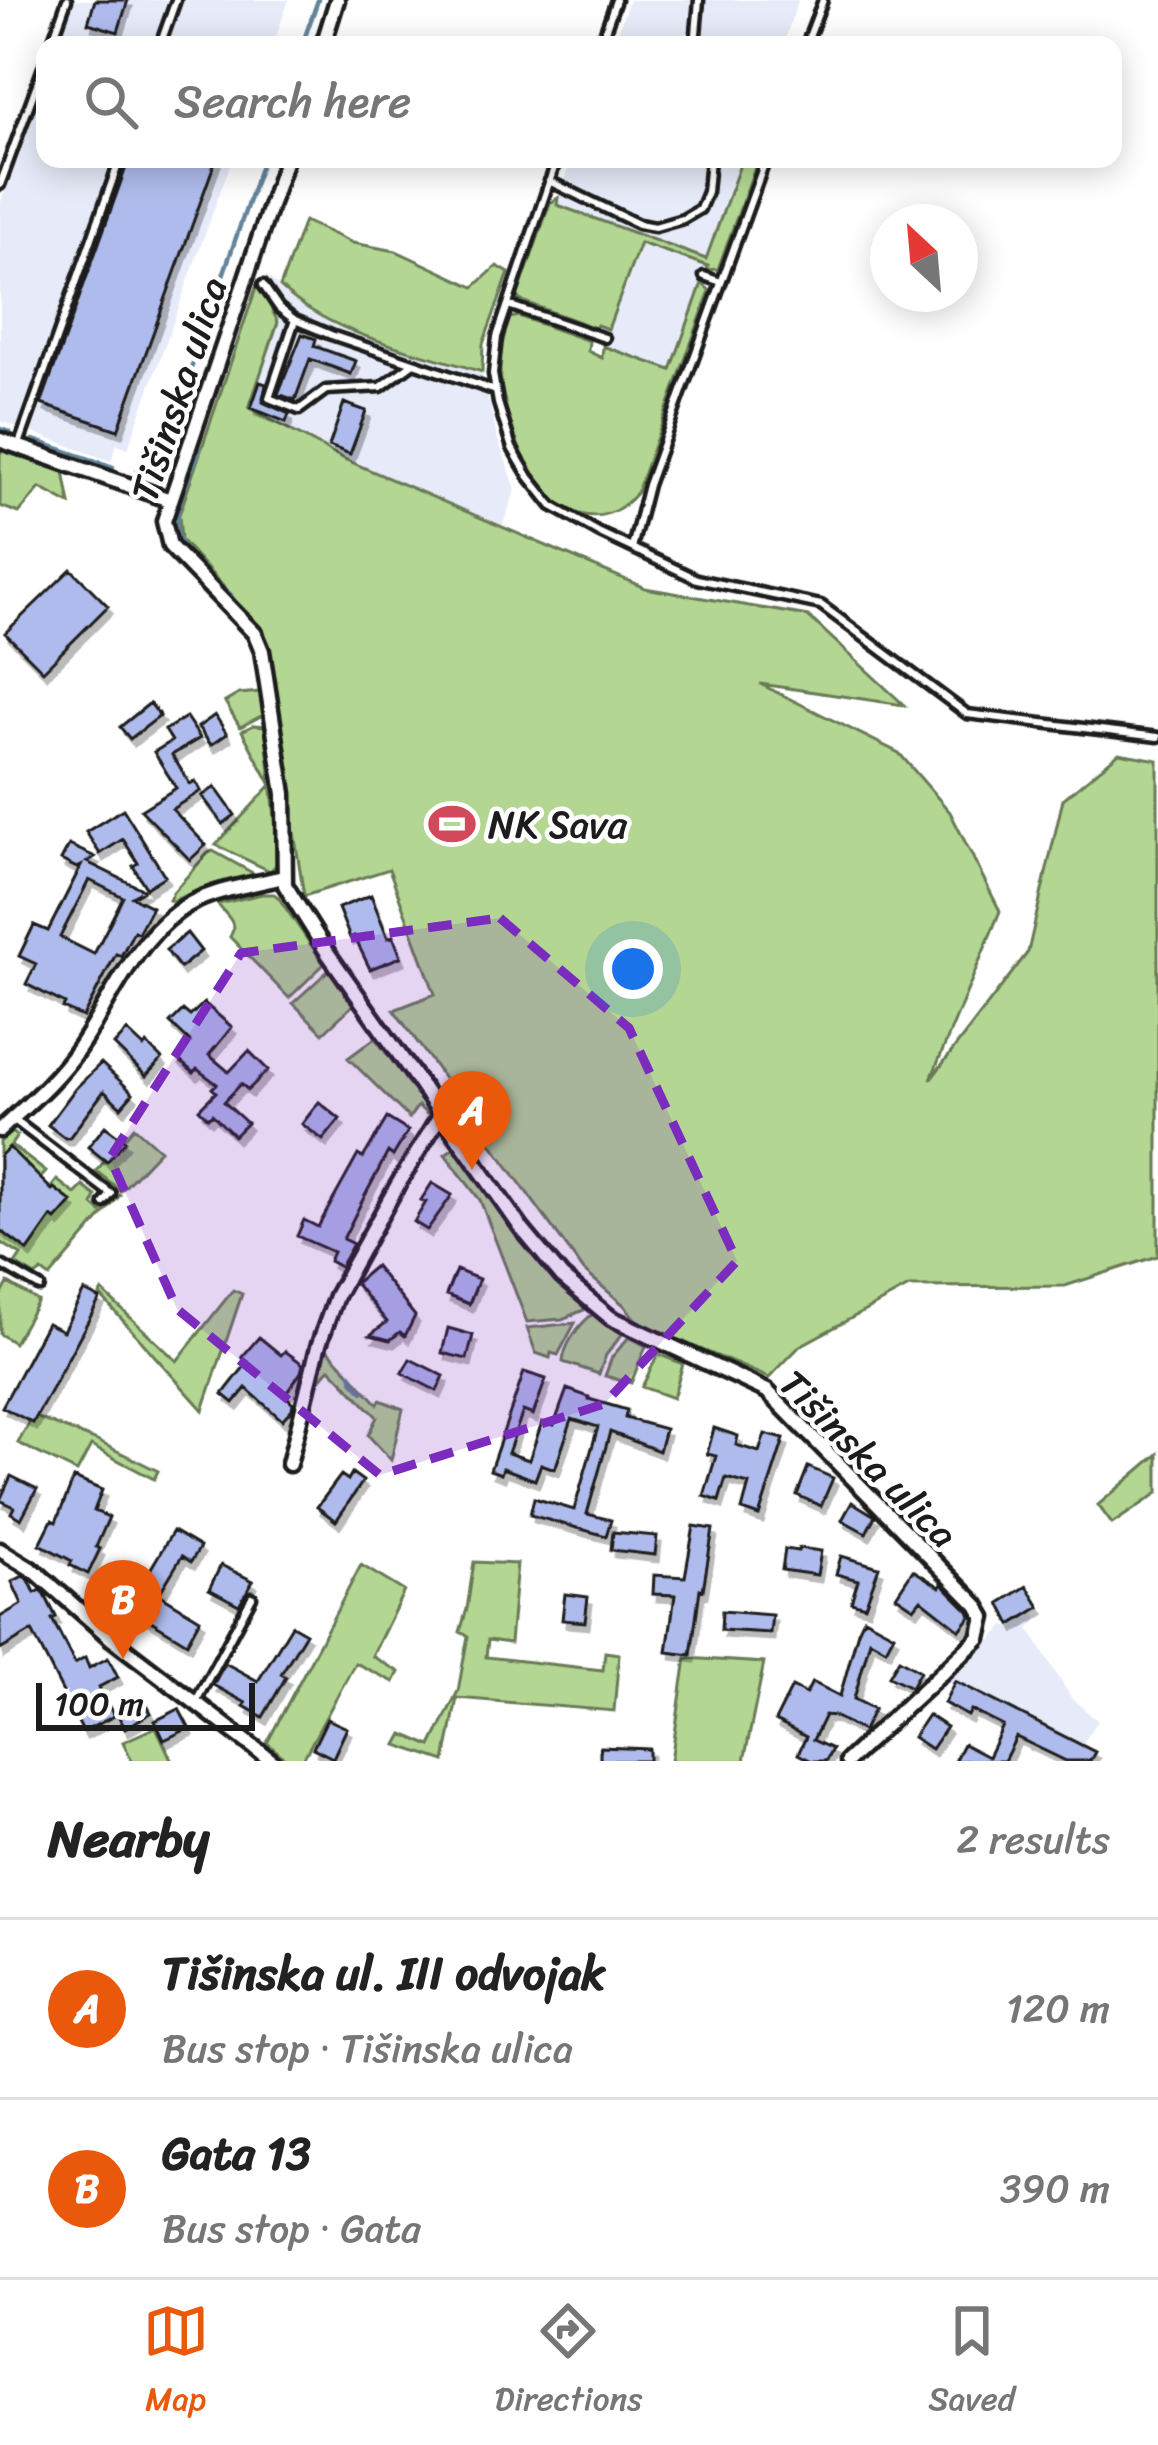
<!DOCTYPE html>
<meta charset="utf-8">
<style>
:root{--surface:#fff;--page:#f2f2f2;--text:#222;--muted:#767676;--line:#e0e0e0;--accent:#ea580c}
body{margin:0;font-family:Sriracha,sans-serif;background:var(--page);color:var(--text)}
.compass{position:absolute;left:870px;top:204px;width:108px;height:108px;border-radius:50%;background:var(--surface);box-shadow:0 6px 30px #0003;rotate:334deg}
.scale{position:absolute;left:36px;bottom:30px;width:219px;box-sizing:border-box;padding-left:12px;border:6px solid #1c1c1c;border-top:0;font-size:33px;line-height:42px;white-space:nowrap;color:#1c1c1c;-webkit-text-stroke:9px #fff;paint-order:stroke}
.you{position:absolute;left:633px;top:969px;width:42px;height:42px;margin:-30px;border:9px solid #fff;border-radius:50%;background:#1a73e8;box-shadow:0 0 0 18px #1a73e833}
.badge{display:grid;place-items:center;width:78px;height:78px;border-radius:50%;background:var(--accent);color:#fff;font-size:39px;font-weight:700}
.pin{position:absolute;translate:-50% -99px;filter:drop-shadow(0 3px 6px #0008)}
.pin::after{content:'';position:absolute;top:63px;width:42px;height:36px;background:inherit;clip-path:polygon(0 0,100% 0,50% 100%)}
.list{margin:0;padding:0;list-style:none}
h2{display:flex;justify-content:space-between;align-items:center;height:156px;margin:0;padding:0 48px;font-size:51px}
h2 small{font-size:39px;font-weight:400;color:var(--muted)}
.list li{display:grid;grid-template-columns:78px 1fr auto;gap:36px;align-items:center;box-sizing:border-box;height:180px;padding:0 48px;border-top:3px solid var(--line)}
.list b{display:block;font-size:45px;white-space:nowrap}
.list p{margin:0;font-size:39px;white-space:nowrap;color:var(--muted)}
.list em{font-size:39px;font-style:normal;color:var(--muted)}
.icon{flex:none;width:66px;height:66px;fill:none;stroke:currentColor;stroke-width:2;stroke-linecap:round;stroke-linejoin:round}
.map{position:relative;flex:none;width:1158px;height:1761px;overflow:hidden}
.search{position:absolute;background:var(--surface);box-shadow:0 6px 30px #0003;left:36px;right:36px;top:36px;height:132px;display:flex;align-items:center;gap:30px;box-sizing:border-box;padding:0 42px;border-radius:24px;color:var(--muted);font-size:45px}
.sheet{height:516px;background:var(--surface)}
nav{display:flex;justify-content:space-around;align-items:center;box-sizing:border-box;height:168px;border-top:3px solid var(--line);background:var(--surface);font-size:33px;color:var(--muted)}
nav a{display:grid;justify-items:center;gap:6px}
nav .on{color:var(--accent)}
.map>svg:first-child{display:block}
.built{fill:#e7ebf9}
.green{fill:#b3d792;stroke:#687a57;stroke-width:3}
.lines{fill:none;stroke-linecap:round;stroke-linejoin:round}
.stream{stroke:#63849b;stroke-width:4.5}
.building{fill:#afbbec;stroke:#1c1c1c;stroke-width:3;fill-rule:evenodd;filter:url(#shadow)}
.service-casing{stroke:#1c1c1c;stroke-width:15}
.minor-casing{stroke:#1c1c1c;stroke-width:21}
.service{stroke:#fff;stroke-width:6}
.minor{stroke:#fff;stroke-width:12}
.marked{fill:#7b2cbf;fill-opacity:0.2;stroke:#7b2cbf;stroke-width:9;stroke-dasharray:24 15;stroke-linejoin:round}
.labels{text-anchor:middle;stroke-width:9;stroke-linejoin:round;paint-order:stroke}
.street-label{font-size:39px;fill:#1c1c1c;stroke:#fff}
.poi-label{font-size:39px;fill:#1c1c1c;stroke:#fff;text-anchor:start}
</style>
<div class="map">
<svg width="1158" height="1761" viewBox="0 0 1158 1761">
<defs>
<filter id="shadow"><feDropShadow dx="4" dy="7" stdDeviation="0" flood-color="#0004"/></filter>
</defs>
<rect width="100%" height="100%" fill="#fff"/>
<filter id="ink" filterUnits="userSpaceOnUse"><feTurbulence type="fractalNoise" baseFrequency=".00833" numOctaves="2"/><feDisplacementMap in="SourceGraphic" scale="24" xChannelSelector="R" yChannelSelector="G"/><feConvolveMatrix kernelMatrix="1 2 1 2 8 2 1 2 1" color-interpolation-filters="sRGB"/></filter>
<g filter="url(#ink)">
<path class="built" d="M72 0H289L273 45H56Z
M629 0H798L783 45H613Z
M45 77V159H232L128 448 117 444 111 461 0 421V204Z
M572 159H742L706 260 556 204Z
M640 242 709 266 671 370 602 346Z
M267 276 296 302 337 326 482 372 497 437 516 489 502 527 346 460 248 407 278 322 258 282Z
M1030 1609 1039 1619 1029 1629 1072 1699 1098 1721 1079 1749 974 1698 946 1681 982 1645 985 1647 1004 1626 1011 1628Z"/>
<path class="green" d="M742 159H758L718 269 707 270 708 266 640 243 608 329 597 325 595 328 519 300 518 295 550 203 558 198 557 205 706 259Z
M304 221 353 243 396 251 474 287 497 266 509 273 483 344 482 372C414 350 334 337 280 287Z
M258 282 278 322 249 408 346 460 645 588 808 616 904 705 760 684 899 753 950 812 1000 911 931 1079 1028 952 1063 799 1119 753 1158 760V1256L1065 1286 909 1287 800 1346 769 1378 638 1323 624 1305 584 1271 394 1010 435 994 389 869 304 896 265 646 231 595 181 540 179 515Z
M702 283 710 291 637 492C602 536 555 513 531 472 517 448 502 401 500 373 499 354 503 336 510 318L518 316 589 341 588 351 602 358 603 346 671 370Z
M0 450 64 472 70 504 40 488 19 513 0 506Z
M261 692 263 715 240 727 225 702 239 694Z
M254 725 265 726 279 854 278 863 270 871 216 845 271 785 242 731Z
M213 851 258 876 194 892 172 901 169 900 173 892 208 853Z
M262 894H274L278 897 324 964 289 998 230 937C239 921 225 916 218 904Z
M329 970 353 1005 323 1033 293 1003Z
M375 1038 429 1110 427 1114 418 1106 409 1118 348 1058Z
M134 1127 160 1150 121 1191 96 1171Z
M11 1132 17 1136 11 1145 46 1172 37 1182 49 1190 57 1180 75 1194 83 1186 96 1196 93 1205 101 1212 121 1194 50 1277 42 1271 35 1276 15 1264 21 1255 0 1242V1142Z
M455 1147C494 1204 532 1259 584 1305V1310L562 1319 527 1322 480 1200 445 1154Z
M8 1283 38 1301 14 1343 0 1334V1298Z
M233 1290 242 1294 203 1410 100 1295 102 1291 177 1361Z
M594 1313 623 1333 606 1355 599 1374 563 1362C564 1345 579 1324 594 1313Z
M575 1323 558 1355 551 1353 550 1358 536 1353 527 1328Z
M629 1337 646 1346 631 1383 605 1376 612 1357Z
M322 1343 378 1404 380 1400 403 1409 391 1460 368 1435 377 1417 330 1368 319 1381 314 1375Z
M658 1354 683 1364 673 1398 642 1387Z
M33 1416 95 1440 158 1471 154 1479 91 1446 77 1472 18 1443Z
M1158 1454V1493L1112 1524 1098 1505Z
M474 1562 517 1564 510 1643 488 1640 486 1657 603 1670 605 1652 619 1654 614 1711 457 1698 445 1761 397 1745 403 1734 431 1746 458 1691 468 1636 460 1632 467 1609Z
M361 1565 404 1591 372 1656 399 1672 394 1682 355 1663 302 1761H288L267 1743Z
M686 1658 764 1663 744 1761H671Z
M156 1727 172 1761H132L123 1742Z"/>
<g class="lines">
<path class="stream" d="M302 45 318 0
M0 429 10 432
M33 440 113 467
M200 449C192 471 171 514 178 536 185 559 214 579 231 595
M137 471 150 473 161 456 263 159
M351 1374 353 1382 363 1392"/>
</g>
<path class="building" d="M95 0H128L118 32 88 23Z
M129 159H216L118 430 41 404Z
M302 334 316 339 314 346 356 361 351 374 310 359 295 400 278 394Z
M260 382 266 384 263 402 289 414 286 422 251 408Z
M344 403 366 411 350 454 329 446Z
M71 569 108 606 43 671 5 633Z
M150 703 160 716 130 739 120 727Z
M215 715 227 734 211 745 198 727Z
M186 717 200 738 172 755 190 784 195 781 201 791 172 809 206 845 190 860 141 810 176 788 154 752 172 741 165 730Z
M215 787 235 815 223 824 202 796Z
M123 809 165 876 146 888 133 866 138 863 123 839 100 854 86 832Z
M69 845 95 857 87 862 144 890 132 897 152 907 138 933 134 931 121 956 116 954 83 1017 63 1008 65 1004 26 984 36 964 19 956 34 925 48 931 81 866 77 868 61 860ZM89 880 123 897 94 954 60 937Z
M371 895 388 938 393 936 401 957 370 969 354 936 350 938 338 908Z
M187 933 201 951 180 968 166 950Z
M204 1003 232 1027 209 1055 229 1072 249 1051 268 1070 248 1090 241 1084 224 1102 247 1123 234 1136 212 1114 208 1118 199 1109 216 1092 212 1088 217 1084 197 1069 194 1073 176 1058 190 1042 170 1023 183 1010 190 1016Z
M127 1031 144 1047 147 1044 162 1059 146 1076 114 1045Z
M101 1063 133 1093 121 1107 104 1091 69 1138H65L48 1125 75 1089Z
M319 1102 340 1119 323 1140 302 1124Z
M387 1118 408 1131 393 1156 388 1152 359 1207 343 1239 353 1244 340 1267 329 1261 333 1252 297 1236 304 1220 318 1227 358 1155 363 1158Z
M105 1126 125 1141 107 1162 88 1147Z
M9 1147 52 1190 54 1188 72 1202 56 1220 52 1217 28 1251 0 1230V1156Z
M432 1183 452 1195 427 1230 414 1222 426 1202 421 1200Z
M375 1266 415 1316 405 1336 400 1332 390 1340 370 1335 387 1322 355 1283Z
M456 1270 479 1279 469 1304 446 1295Z
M84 1291 100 1299 33 1423 2 1407 47 1323 63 1331Z
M448 1328 473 1335 467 1359 442 1353Z
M259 1337 281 1355 285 1351 303 1364 301 1372 285 1395 293 1403 292 1409 282 1420 246 1388 234 1403 223 1394 248 1362 242 1357Z
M410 1359 444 1376 437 1391 402 1373Z
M524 1372 546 1379 533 1415 523 1411 508 1453 529 1460 542 1422 554 1425 567 1389 589 1397V1399L627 1410 625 1418 665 1429 659 1451 610 1432 587 1514 611 1520 606 1536 530 1515 534 1498 574 1510 598 1427 572 1419 555 1469 541 1464 535 1480 503 1468 501 1474 490 1470Z
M714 1428 738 1436 736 1445 759 1452 765 1434 784 1439 759 1516 742 1510 749 1484 726 1478 719 1501 704 1496 716 1456 707 1454Z
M808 1467 833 1478 821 1506 797 1495Z
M352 1473 363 1481 336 1521 317 1507 341 1475 348 1480Z
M11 1476 37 1489 21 1519 11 1513 14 1507 0 1500Z
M74 1478 102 1490 94 1511 109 1517 96 1547 100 1549 88 1574 70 1565 72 1561 40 1544 52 1520 56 1522Z
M852 1502 875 1516 866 1533 842 1520Z
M694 1526 713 1529 703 1590 700 1589 691 1655 667 1652 675 1595 653 1594 654 1575 685 1577Z
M173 1531 200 1547 191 1562 182 1556 159 1594 200 1619 187 1643 128 1607Z
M613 1532 657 1536 655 1555 611 1550Z
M799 1548 821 1551 817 1575 782 1570 785 1549 798 1551Z
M841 1556 879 1567 865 1606 851 1602 858 1580 836 1574Z
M221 1565 253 1581 239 1605 209 1589Z
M913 1570 940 1587 942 1584 969 1611 971 1616 960 1630 921 1599 914 1608 896 1596Z
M23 1576 29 1580 35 1593 41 1590 44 1593 56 1617 52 1619 75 1664 85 1658 89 1668 108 1658 118 1677 99 1687 114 1716 83 1732 32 1631 0 1650V1617L22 1604 12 1582Z
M1027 1586 1040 1607 1011 1625 1000 1603Z
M565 1594 588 1597 585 1622 562 1620Z
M722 1611 772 1615 770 1633 721 1630Z
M864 1618 894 1634 886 1649 870 1640 854 1699 874 1709 863 1731 834 1716 825 1715 813 1740 832 1749 826 1761H812L798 1754 806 1737 775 1721 792 1687 806 1694 812 1682 840 1696 858 1631Z
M292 1625 306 1633 281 1674 286 1677 263 1717 244 1706 246 1703 213 1685 225 1663 258 1681Z
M899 1659 920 1671 911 1687 889 1676Z
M955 1681 1095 1752 1090 1761H1066L1016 1737 1004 1761H954L963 1744 988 1757 1003 1726 971 1710 968 1716 944 1703Z
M144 1700 151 1713 125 1728 117 1714Z
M179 1709 189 1728 164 1740 155 1721Z
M928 1715 946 1727 931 1749 913 1737Z
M327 1719 347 1728 333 1758 313 1748Z
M600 1747 649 1749V1761H600Z"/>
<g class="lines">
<defs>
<path id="service" d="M51 45 67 0
M160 45 176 0
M600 45 616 0
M695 45 699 0
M806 45 823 0
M557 159 497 337 493 374 498 403 512 448 529 477 552 506 600 533 697 579 821 605 967 714 1158 737
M549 181 638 224 655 227 683 219 700 209 707 192 710 159
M0 185 45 62
M704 276 721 282
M263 285 279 308 295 320 331 335 496 391
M508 305 605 338
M295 320 269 398 299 410 326 390 381 387 412 364
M19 444 120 159
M632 548 648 485 766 159
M13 1119 111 1194 104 1203
M0 1264 40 1287
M196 1701 252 1597"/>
<path id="minor" d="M323 45 337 0
M286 159 164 521 170 546 255 634 262 651 284 794 285 885 327 952 522 1229 562 1277 611 1318 767 1391 977 1605 984 1617 979 1638 847 1761
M0 440 170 500
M0 1130C28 1104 57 1080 78 1049 110 1003 131 946 177 912 206 890 249 886 283 877
M289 1464 318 1347 336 1296 397 1186 441 1114
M0 1550 36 1572 112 1639 272 1761"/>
</defs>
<use href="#service" class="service-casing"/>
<use href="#minor" class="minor-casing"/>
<use href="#service" class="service"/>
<use href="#minor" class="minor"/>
</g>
</g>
<path class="marked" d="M500 918 629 1028 737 1261 604 1404 380 1475 177 1309 110 1158 241 953Z"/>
<defs>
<symbol id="stadium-bare" viewBox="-9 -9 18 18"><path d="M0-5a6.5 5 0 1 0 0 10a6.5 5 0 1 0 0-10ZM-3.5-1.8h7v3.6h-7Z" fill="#d1495b" stroke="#fff" stroke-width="2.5" paint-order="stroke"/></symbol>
</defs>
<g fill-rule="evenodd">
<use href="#stadium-bare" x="419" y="791" width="66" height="66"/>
</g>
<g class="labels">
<g class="street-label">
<text transform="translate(178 389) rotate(-72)" y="14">Tišinska ulica</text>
<text transform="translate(869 1458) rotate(45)" y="14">Tišinska ulica</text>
</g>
<g class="poi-label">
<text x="488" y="838">NK Sava</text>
</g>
</g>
</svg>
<svg class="compass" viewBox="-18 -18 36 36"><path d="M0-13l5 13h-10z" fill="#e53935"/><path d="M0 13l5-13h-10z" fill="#767676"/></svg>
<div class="scale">100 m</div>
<div class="you"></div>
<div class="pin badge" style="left:472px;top:1170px">A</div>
<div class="pin badge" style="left:123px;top:1659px">B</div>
<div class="search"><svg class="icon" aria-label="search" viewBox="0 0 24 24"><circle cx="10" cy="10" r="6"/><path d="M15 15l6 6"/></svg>Search here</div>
</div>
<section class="sheet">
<h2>Nearby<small>2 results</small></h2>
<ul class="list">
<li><span class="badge">A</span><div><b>Tišinska ul. III odvojak</b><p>Bus stop · Tišinska ulica</p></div><em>120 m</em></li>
<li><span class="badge">B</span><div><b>Gata 13</b><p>Bus stop · Gata</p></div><em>390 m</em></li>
</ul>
</section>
<nav>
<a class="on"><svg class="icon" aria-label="map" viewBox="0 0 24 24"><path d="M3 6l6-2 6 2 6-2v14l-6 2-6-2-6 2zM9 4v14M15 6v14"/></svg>Map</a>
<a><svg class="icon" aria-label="directions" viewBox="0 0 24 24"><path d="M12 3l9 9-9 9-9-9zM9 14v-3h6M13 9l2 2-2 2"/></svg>Directions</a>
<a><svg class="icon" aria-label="saved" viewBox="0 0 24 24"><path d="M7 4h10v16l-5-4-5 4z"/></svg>Saved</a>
</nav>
